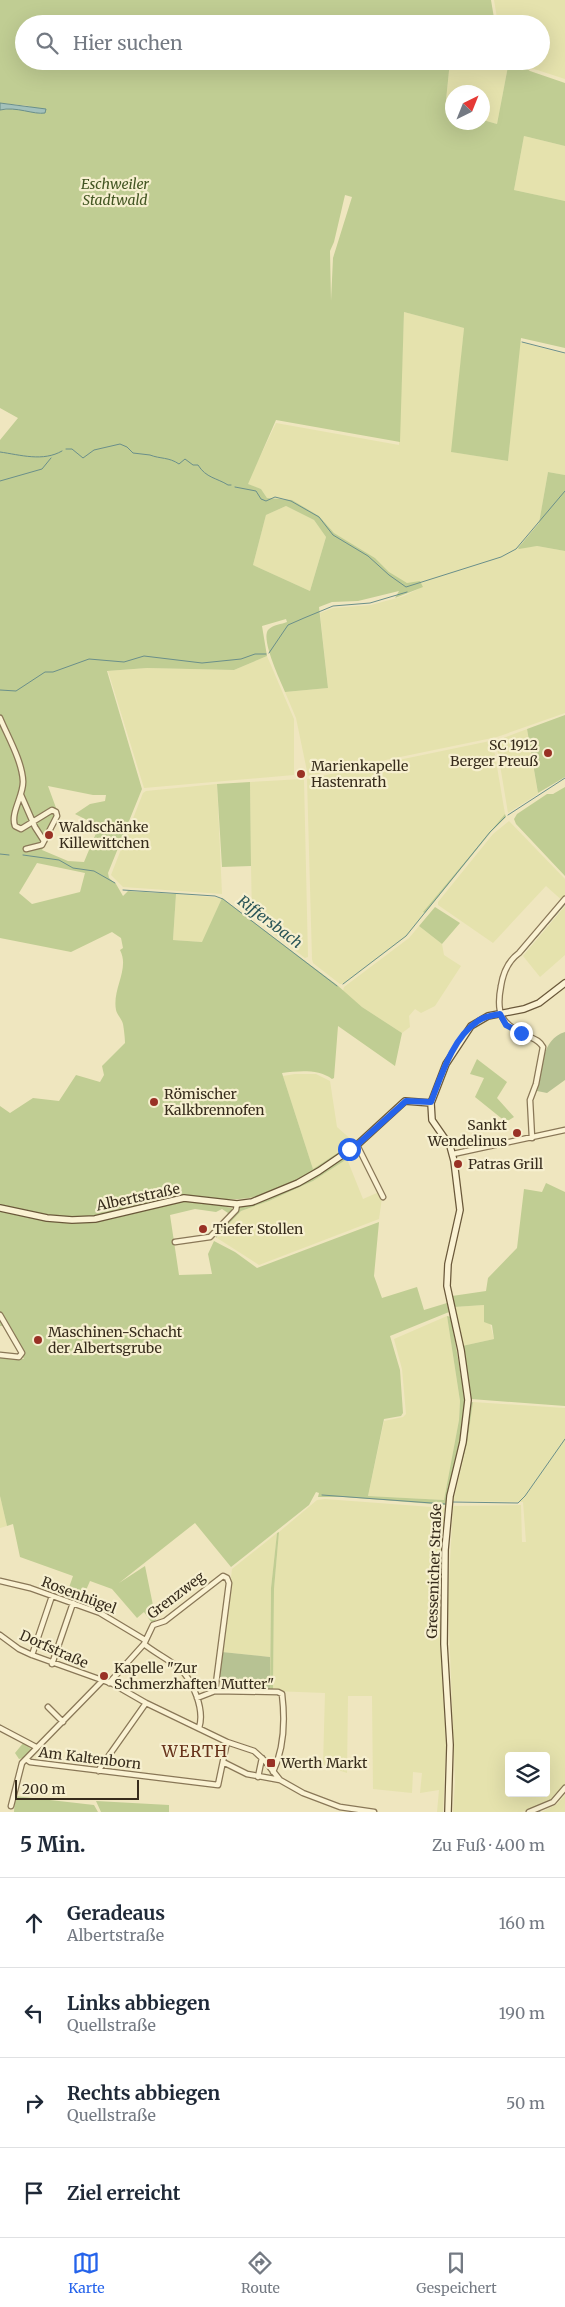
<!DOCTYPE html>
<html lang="de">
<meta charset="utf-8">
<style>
:root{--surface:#fff;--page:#f2f2f3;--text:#1f2937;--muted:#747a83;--line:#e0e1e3;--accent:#2563eb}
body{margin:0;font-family:Merriweather,serif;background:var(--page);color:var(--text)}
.controls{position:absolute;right:15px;bottom:15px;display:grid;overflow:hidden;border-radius:5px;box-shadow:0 5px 20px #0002}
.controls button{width:45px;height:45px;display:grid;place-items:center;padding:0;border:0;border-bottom:1px solid var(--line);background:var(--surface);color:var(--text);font:25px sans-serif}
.compass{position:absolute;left:445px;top:85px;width:45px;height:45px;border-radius:50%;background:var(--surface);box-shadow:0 5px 20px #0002;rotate:43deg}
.scale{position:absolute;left:15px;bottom:12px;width:124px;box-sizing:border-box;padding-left:5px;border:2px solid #372c1c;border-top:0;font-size:14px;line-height:18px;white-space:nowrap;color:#372c1c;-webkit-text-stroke:4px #f6efcf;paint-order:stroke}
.stop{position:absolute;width:15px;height:15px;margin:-11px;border:4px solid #2563eb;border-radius:50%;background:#fff}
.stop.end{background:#2563eb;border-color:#fff;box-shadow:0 1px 5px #0008}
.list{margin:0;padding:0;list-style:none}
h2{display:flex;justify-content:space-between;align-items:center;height:65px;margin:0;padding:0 20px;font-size:21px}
h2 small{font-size:16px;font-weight:400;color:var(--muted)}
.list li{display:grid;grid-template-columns:32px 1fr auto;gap:15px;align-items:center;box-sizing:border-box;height:90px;padding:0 20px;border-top:1px solid var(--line)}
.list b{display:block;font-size:19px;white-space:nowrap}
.list p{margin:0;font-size:16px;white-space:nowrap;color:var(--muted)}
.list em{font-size:16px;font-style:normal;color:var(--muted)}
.icon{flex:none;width:28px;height:28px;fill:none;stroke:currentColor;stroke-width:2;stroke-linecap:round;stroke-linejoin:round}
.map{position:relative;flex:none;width:565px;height:1812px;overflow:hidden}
.search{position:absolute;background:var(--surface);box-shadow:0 5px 20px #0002;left:15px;right:15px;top:15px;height:55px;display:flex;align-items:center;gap:12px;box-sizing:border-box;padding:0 18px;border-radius:28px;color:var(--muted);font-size:19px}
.sheet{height:425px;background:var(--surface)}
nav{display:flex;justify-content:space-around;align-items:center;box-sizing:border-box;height:70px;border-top:1px solid var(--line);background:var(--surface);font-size:14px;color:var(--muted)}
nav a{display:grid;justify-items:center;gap:2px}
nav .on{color:var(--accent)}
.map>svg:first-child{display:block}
.farmland{fill:#e5e2ad;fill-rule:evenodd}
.green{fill:#c0cd93;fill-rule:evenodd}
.cemetery{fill:#b7c293}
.water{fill:#a3c1bb;stroke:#6a8f8a}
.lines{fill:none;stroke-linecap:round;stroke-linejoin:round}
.stream{stroke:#6a8f8a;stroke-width:1}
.minor-casing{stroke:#897757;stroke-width:7}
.secondary-casing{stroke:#6a583a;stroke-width:8}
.minor{stroke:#faf2d3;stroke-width:4.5}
.secondary{stroke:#faf2d3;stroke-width:5.5}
.route{stroke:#2563eb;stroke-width:6}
.poi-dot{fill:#993125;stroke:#f6efcf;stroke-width:2}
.labels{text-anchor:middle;stroke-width:4.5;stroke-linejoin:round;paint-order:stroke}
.park-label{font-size:14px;font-style:italic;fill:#425522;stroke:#f6efcf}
.poi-label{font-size:14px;fill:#372c1c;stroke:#f6efcf;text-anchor:start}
.street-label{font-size:14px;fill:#372c1c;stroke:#f6efcf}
.water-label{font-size:15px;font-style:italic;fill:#2b5658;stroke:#f6efcf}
.quarter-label{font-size:16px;letter-spacing:1px;fill:#66321a;stroke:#f6efcf}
</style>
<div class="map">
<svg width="565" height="1812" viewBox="0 0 565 1812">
<rect width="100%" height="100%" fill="#efe6bf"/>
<path class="farmland" d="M494 0H565V79L531 68 521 61H541V24H498Z
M450 61H509L497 124 483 120 482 92H452V112L445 110Z
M524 136 565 146V201L514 190Z
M404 312 464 328 452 452 508 461 520 342 565 354V475L548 472 539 523 518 548 537 546 565 551V713L497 737 308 776 296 718 285 692 328 688 320 613 333 608 371 605 404 596 422 587 407 584 389 572 375 558 334 533 319 516 292 500 267 498 261 489 247 484 276 423 399 445Z
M286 506 314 520 326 537 310 591 253 565 266 515Z
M267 656 294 719V775L144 788 108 671 147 668 234 670Z
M527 729 538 794 508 813 496 741Z
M490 741 493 743 505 814 424 911 425 913 407 936 344 984H340L313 963 312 959 307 779Z
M302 779 304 780 308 957 305 958 252 917 251 866 250 782Z
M217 784 222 894 123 887 111 875 143 793 146 791Z
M509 821 565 879V903L546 886 493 943 438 905V902L493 834Z
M176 894 222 898 203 942 173 940Z
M565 906V955L540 977 523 956Z
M419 926 442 944 444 955 461 966 435 1006 421 1013 415 1009 409 1016 410 1027 402 1033 362 1007 343 991 344 987 409 938Z
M295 1074H316L330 1081 337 1127 354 1142 313 1169 283 1076Z
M347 1159 363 1199 379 1192 382 1198 379 1219 259 1265 217 1238 241 1211 269 1201 313 1181Z
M485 1305 494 1339 462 1346 454 1307Z
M447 1316 460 1401 459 1420 444 1500 368 1496 384 1421 403 1417 406 1414 402 1369 394 1339Z
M473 1402 565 1408V1785L552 1800 538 1808 521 1812H453L455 1782 448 1600 453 1506 521 1505 522 1542H526L523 1502 453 1501 467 1444ZM509 1756H546V1793H509Z
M0 1496 7 1526 0 1528Z
M325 1499 445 1508 439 1600 446 1746 443 1812H437L439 1790 420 1793 422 1773 413 1772 412 1793 373 1789 372 1696H348L347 1773 323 1765 325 1693 273 1691 274 1589 279 1532 317 1500Z
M277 1533 271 1588 270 1657 222 1652 232 1569Z
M565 1795V1812H542L557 1804Z"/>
<path class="green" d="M0 0H491L495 24H24V61H450L445 110 452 112V122H482L483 120 497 124 509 61H516L530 71 565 83V146L524 136 514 190 565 201V348L521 338 508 461 451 452 464 328 404 312 400 442 276 420 248 484 261 489 267 498 292 500 319 516 334 533 375 558 389 572 407 583 420 581 423 587 395 598 399 591 358 601 332 602 319 607 328 688 285 692C281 682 259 637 269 629 273 625 282 624 287 622L286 619 262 626 267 656 234 670 147 668 107 671 142 789 108 873 109 878 116 884 123 896 128 891 176 894 173 940 202 942 222 898 337 985 362 1007 402 1033 395 1066 338 1026 334 1078 332 1079C318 1069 299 1071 282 1073L313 1169 354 1142V1144C319 1169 271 1203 226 1199L224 1206 234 1209 224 1221 228 1213 222 1209 216 1212 195 1209 170 1215 179 1275 212 1274 208 1254 214 1241 235 1252 257 1268 379 1222 374 1276 382 1298 417 1287 424 1310 447 1303 449 1312 390 1336 400 1370 403 1413 401 1416 384 1419 368 1496 444 1500 459 1420 460 1401 447 1316 451 1317 465 1400 464 1421 446 1505 344 1497H318L319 1493 316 1492 309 1505 231 1567 195 1523 119 1583 145 1566 156 1620 152 1623 144 1612 137 1618 112 1589 90 1581 80 1604 65 1599 73 1576 20 1557 13 1524 7 1526 0 1496V1357L24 1359 4 1326H0V1106L10 1113 33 1098 59 1101 76 1075 100 1082 104 1075 102 1066 125 1043C125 1038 124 1030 123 1024 122 1019 117 1015 116 1010 112 989 130 969 120 950L123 948 121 938 112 932 71 952 0 938V440L18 418 0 408V110L19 108 41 114 29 106 0 103ZM345 195 352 197 333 258 331 301 330 251 334 242ZM286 506 314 520 326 537 310 591 253 565 266 515ZM48 786 93 795H106L105 801 90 804 75 814 99 826 84 862 68 861 42 850 59 816ZM37 863 85 873 80 892 32 904 19 893Z
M548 472 565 475V551L537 546 519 549 518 548 539 523Z
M565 715V777L538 793 527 729Z
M250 782 251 866 222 867 217 784Z
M565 787V876L516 824 514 819 517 814 547 794H553Z
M505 814 506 817 491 832 425 913 423 912Z
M435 907 460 923 442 944 419 926Z
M477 1059 507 1082 497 1098 514 1117 506 1122 475 1097 484 1078 470 1074Z
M346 1157 347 1159 313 1181 269 1201 241 1211 216 1238V1232L238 1208 269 1199 312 1179Z
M546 1183 565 1192V1406L471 1399 462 1346 494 1339 492 1325 484 1322V1305L454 1307 452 1296 486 1291 488 1278 517 1248 524 1189 542 1192Z
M473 1402 467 1444 452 1500 465 1443 470 1403Z
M279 1532 274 1589 273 1691H270L271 1588 277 1533Z
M24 1742 32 1750 23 1758 19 1759 15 1753Z
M15 1796 94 1805 98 1812H14Z
M96 1801 169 1805V1812H101Z"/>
<path class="cemetery" d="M565 1032V1080L547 1093 537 1091C542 1070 541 1039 565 1032Z
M222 1652 270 1657V1691H222L223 1682 218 1681Z"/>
<path class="water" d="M0 103 46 109 45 113C34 115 16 106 0 110Z"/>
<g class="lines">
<path class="stream" d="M522 342 565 353
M66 449H72L83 458 94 450 120 444 127 447 133 453 150 455C160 459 169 457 179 464L185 459 193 465H198C206 478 217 478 228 485H231
M0 452C21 455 43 462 62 451
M0 481 42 469 51 458
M235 487 256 491 261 499 266 501 275 497 291 501 319 517 333 535 368 556 389 575 406 587 501 557 516 549 565 491
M269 653 288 625 304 618 333 606 370 603 407 592
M0 690 16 691 45 672H53L89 659 124 662 144 656 202 663 241 659 255 654H266
M508 815 565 778
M0 854 9 855
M23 855 59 860 73 868 94 871 115 883
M123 890 215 896 223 899 337 986
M522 954 565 904
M343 984 406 936 490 832 505 817
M322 1495 445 1504
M452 1502 518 1503 525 1496 565 1439
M539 1812H540"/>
<defs>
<path id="minor" d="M0 718C8 737 22 761 23 781 24 795 10 813 15 826L21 829 52 810 56 812 57 816 42 845 26 849
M21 795 35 827 44 841
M532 1138 530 1100 536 1084 543 1047C539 1040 534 1039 528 1036 503 1025 495 1016 501 986 503 973 508 961 519 953L565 899
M357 1145 383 1197
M453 1154 565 1130
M175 1242 210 1237 236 1210 237 1204
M0 1315 22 1353 19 1357 0 1355
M0 1581 30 1588 100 1613 145 1640
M0 1635 19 1649 32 1655 113 1684 146 1703 227 1742 254 1751 265 1761 280 1780 303 1793 340 1807 374 1812
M144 1644C155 1653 168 1659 179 1668 193 1680 205 1710 199 1728
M32 1655 52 1596
M52 1664 73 1603
M109 1683 144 1644 153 1625 165 1621 223 1576 227 1578 229 1583 215 1691
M197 1698 215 1691 278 1692 282 1694C285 1719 284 1749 273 1772
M48 1707 63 1722
M0 1728 36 1747
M26 1759 30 1762 218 1785 227 1742
M223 1762 247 1774 280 1780
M98 1771 146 1703
M258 1777 262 1758
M11 1806 22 1763 102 1681
M529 1812 553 1802 565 1788"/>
<path id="secondary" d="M0 1208 47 1218 72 1220 95 1219 184 1198 237 1204 252 1202 298 1183 319 1171 357 1145 405 1101 431 1103
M448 1812 450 1745 444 1644 445 1550 450 1496 463 1442 468 1400 461 1350 447 1286 448 1264 460 1210 454 1161 450 1146 432 1120 431 1103 446 1064 471 1026 488 1016 524 1009 539 1003 565 983"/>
</defs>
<use href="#minor" class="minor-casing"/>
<use href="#secondary" class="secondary-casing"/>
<use href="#minor" class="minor"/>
<use href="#secondary" class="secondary"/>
</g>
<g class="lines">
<path class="route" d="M349 1149 357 1145 406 1101 431 1102C441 1076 453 1037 478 1021 484 1016 493 1015 500 1014L506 1025 521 1033"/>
</g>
<g class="poi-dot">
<circle cx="548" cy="753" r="5"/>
<circle cx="301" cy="774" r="5"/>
<circle cx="49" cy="835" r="5"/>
<circle cx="154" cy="1102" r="5"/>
<circle cx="517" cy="1133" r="5"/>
<circle cx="458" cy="1164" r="5"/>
<circle cx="203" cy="1229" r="5"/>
<circle cx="38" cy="1340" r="5"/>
<circle cx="104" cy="1676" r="5"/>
<rect x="266" y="1758" width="10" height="10" rx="2.5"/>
</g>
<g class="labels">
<g class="park-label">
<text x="115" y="189">Eschweiler<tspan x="115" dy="16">Stadtwald</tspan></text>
</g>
<g class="poi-label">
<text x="538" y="750" text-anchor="end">SC 1912<tspan x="538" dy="16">Berger Preuß</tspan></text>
<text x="311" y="771">Marienkapelle<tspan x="311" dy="16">Hastenrath</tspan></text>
<text x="59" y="832">Waldschänke<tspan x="59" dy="16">Killewittchen</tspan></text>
<text x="164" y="1099">Römischer<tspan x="164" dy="16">Kalkbrennofen</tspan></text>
<text x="507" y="1130" text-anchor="end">Sankt<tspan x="507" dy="16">Wendelinus</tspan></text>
<text x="468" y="1169">Patras Grill</text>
<text x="213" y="1234">Tiefer Stollen</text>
<text x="48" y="1337">Maschinen-Schacht<tspan x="48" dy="16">der Albertsgrube</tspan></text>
<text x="114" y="1673">Kapelle "Zur<tspan x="114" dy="16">Schmerzhaften Mutter"</tspan></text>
<text x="281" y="1768">Werth Markt</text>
</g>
<g class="street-label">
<text transform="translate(138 1197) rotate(-12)" y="5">Albertstraße</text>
<text transform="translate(434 1571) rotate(-88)" y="5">Gressenicher Straße</text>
<text transform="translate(79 1595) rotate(21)" y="5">Rosenhügel</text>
<text transform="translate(176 1595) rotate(-37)" y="5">Grenzweg</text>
<text transform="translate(54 1649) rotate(24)" y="5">Dorfstraße</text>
<text transform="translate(90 1758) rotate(7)" y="5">Am Kaltenborn</text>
</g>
<g class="water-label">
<text transform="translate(270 922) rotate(37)" y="5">Riffersbach</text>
</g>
<g class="quarter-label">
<text x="195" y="1757">WERTH</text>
</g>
</g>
</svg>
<div class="controls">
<button><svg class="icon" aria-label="layers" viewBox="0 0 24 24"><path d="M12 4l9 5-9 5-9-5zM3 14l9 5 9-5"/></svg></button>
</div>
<svg class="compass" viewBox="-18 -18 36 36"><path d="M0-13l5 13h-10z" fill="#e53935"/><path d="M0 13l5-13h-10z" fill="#747a83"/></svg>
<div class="scale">200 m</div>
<div class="stop" style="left:349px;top:1149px"></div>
<div class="stop end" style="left:521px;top:1033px"></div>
<div class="search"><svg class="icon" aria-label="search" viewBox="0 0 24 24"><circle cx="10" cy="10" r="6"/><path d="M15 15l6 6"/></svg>Hier suchen</div>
</div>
<section class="sheet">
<h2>5 Min.<small>Zu Fuß · 400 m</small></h2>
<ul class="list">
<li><svg class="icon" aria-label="ahead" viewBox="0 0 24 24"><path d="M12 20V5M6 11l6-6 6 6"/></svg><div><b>Geradeaus</b><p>Albertstraße</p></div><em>160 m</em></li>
<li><svg class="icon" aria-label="left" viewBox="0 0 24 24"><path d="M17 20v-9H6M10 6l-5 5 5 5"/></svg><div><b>Links abbiegen</b><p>Quellstraße</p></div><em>190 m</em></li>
<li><svg class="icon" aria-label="right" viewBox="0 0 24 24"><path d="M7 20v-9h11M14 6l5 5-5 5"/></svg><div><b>Rechts abbiegen</b><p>Quellstraße</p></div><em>50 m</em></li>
<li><svg class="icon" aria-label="arrive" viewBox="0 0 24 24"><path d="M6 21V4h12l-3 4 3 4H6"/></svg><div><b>Ziel erreicht</b></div></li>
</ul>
</section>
<nav>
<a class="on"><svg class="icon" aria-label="map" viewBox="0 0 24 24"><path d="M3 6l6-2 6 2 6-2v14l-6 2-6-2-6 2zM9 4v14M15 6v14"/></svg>Karte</a>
<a><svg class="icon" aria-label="directions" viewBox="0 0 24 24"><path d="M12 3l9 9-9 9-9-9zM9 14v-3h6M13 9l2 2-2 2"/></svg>Route</a>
<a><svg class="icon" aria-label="saved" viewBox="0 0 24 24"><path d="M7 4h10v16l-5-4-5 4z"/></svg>Gespeichert</a>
</nav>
